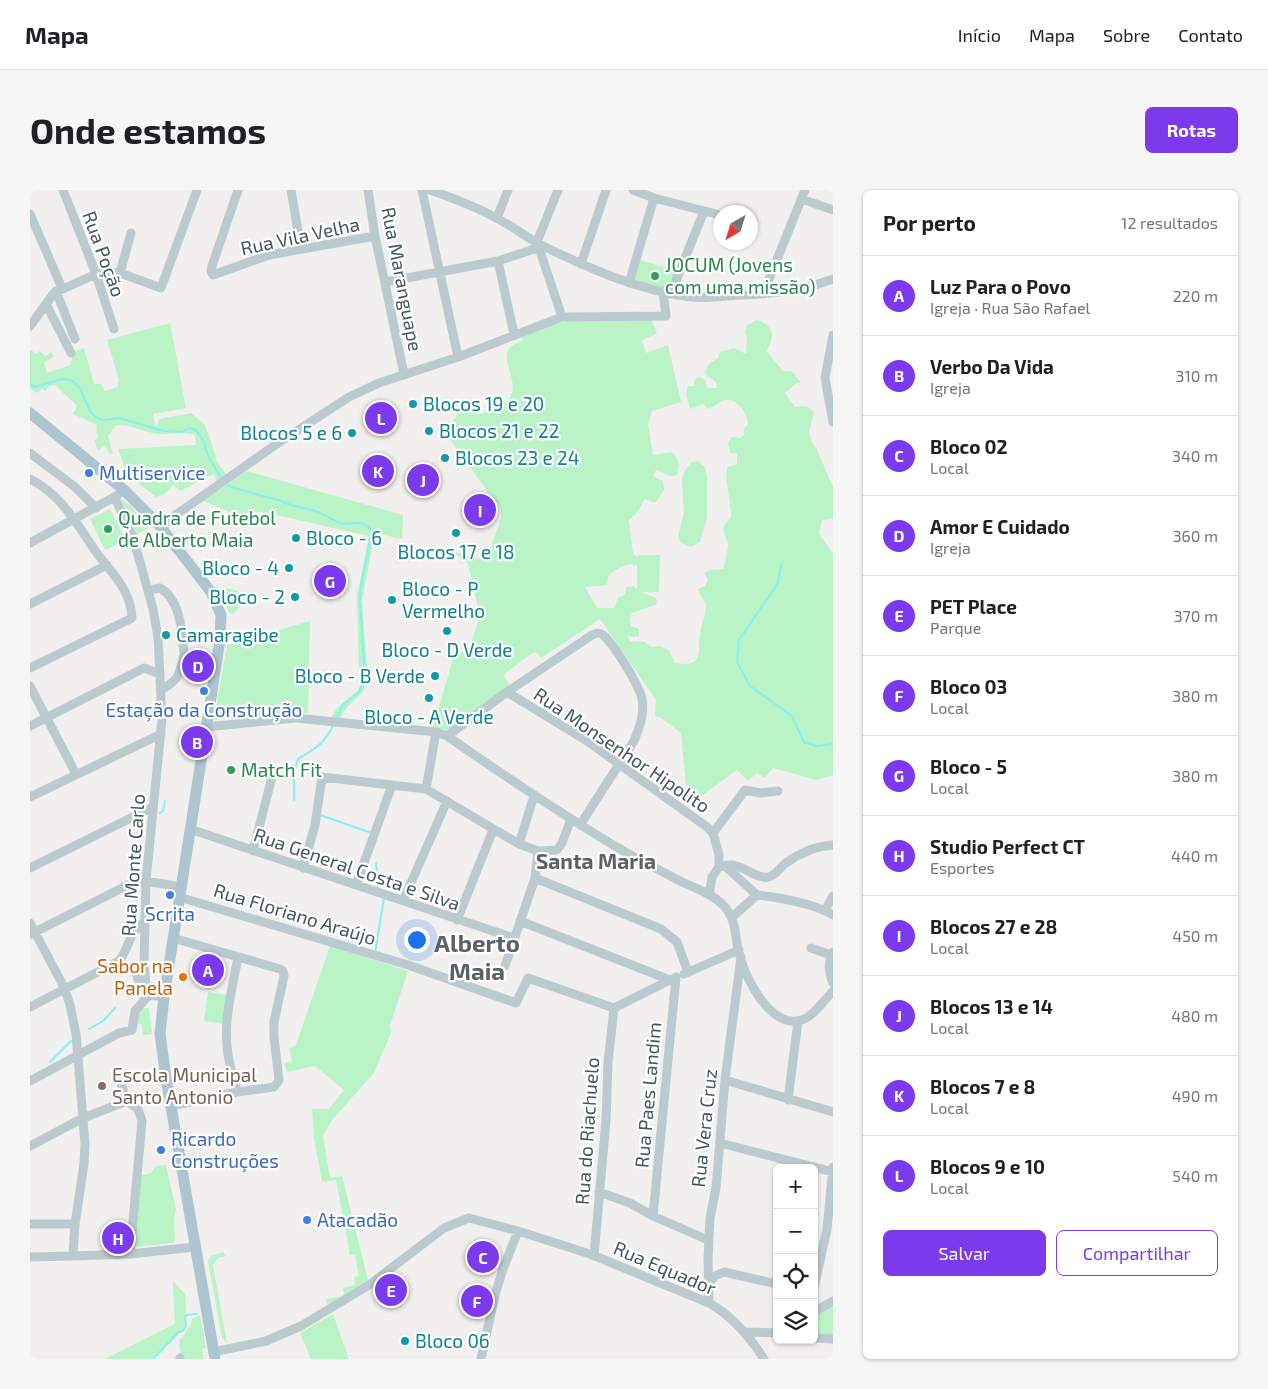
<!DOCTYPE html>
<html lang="pt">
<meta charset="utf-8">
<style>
:root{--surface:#fff;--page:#f6f6f6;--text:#202124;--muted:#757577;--line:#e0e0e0;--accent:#7c3aed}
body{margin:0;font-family:"Exo 2",sans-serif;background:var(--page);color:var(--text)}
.controls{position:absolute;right:15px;bottom:15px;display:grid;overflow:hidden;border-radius:8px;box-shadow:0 1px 4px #0004}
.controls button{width:45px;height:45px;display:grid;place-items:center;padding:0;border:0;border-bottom:1px solid var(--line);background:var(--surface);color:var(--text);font:25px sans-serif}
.compass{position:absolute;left:683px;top:15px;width:45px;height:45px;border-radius:50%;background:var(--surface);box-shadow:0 1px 4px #0004;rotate:219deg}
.you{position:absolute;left:386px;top:749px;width:18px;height:18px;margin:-12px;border:4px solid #fff;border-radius:50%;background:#1a73e8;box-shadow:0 0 0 8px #1a73e833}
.badge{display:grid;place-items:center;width:32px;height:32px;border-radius:50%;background:var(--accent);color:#fff;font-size:16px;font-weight:700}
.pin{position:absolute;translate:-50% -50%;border:2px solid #fff;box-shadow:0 1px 5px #0006}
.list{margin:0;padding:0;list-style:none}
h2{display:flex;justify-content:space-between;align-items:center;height:65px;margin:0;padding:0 20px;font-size:21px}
h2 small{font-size:16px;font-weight:400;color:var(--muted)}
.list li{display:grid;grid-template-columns:32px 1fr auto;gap:15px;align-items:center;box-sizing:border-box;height:80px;padding:0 20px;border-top:1px solid var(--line)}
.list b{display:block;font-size:19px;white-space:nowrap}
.list p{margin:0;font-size:16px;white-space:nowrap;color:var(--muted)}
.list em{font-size:16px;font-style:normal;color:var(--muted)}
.actions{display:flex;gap:10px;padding:15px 20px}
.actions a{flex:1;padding:11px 0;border:1px solid var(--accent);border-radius:8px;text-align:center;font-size:18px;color:var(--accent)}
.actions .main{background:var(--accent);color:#fff}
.icon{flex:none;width:28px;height:28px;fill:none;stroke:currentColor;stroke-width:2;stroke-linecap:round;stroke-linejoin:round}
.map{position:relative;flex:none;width:803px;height:1169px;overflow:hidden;border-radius:8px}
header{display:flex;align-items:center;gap:30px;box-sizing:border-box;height:70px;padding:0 25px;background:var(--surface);border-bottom:1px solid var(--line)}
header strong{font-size:24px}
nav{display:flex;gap:28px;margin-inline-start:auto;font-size:18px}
.intro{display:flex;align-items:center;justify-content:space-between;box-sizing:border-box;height:120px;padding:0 30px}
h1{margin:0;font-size:35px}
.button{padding:12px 22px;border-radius:8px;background:var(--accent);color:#fff;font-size:18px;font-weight:700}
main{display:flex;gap:30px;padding:0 30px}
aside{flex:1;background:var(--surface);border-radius:8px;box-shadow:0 1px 4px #0004}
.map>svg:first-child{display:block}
.green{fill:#baf3c6;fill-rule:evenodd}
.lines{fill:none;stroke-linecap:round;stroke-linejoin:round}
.stream{stroke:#83f0f3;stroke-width:2}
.minor{stroke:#bbcacf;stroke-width:9}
.major{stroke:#acc5d0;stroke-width:11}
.leisure-dot{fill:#2e9e5b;stroke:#fff;stroke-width:2}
.culture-dot{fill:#0f9aa8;stroke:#fff;stroke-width:2}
.shop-dot{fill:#3f7fe0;stroke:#fff;stroke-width:2}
.food-dot{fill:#e8710a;stroke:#fff;stroke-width:2}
.education-dot{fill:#8d6e63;stroke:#fff;stroke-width:2}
.labels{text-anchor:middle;stroke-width:4.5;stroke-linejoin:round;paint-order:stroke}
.street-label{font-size:19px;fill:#45575e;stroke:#fff}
.leisure-label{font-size:19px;fill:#27864d;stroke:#fff;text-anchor:start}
.culture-label{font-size:19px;fill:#0d838f;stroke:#fff;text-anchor:start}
.shop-label{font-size:19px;fill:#366cbe;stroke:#fff;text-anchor:start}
.food-label{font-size:19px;fill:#c56008;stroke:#fff;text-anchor:end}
.education-label{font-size:19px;fill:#785e54;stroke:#fff;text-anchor:start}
.quarter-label{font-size:21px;font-weight:bold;fill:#5b6165;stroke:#fff}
.district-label{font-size:24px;font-weight:bold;fill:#5b6165;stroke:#fff}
</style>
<header>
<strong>Mapa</strong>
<nav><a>Início</a><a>Mapa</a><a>Sobre</a><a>Contato</a></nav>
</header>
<div class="intro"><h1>Onde estamos</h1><a class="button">Rotas</a></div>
<main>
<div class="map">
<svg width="803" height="1169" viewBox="0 0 803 1169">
<rect width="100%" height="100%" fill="#f2efef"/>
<path class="green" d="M610 70 646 81 640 101 604 90Z
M539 130H622L627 144 612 150 616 163 638 155 651 212 622 221 618 234 623 265 642 262C649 270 650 274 647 285 639 289 634 282 626 280L623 286 633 291 634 300 626 312H622L615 309 606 324 599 330 603 364 607 367 608 365H630L629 402H611L626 408 627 414 602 423 600 429 601 436 609 439V446L602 447 597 446 600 451 615 452 621 457 629 456 639 460 645 473C677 478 666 461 671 439 672 432 676 424 676 416 676 411 670 406 668 399L675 396 678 390 674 383 680 380 693 379C695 375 699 356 698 352 696 347 692 343 694 337 695 334 699 330 701 327 701 310 695 294 697 277L707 274V264L700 263 698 253 702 247 711 248 714 245V239L718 234C718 224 707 207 695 210 688 212 685 217 676 219L674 214 660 219 656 204 658 196H664V191L668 187 674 189 678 198H687L686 192 675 184C676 175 681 172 688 168L690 162 704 158 716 164 717 149 715 141 717 135 727 130C745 136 745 147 736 161L753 181H762L771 193 765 194 755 203 765 217C774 216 779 215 784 223L779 241 781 251 786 258 803 297V329L792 330 789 344 803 363V585L786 590 743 578 735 588 727 583 718 591 707 580 670 607 656 595 651 543 631 528 625 526 626 510 570 429 511 468 506 462 501 464 473 485 481 496 426 538 418 540 403 538 424 465 439 460 447 435 449 421 438 374 422 361 456 371 471 328V320L409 234 423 231 432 218 437 217 448 225C455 223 460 219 466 217 468 216 471 217 474 215 474 215 478 210 479 209 494 188 457 160 493 151L492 146ZM602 374 605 376 607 374V399L603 396 596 397 595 404 588 408 584 418H567L555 397 577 395 578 386C586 379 592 375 602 374Z
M140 133 156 218 123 224 125 236H127L129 229 161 223 175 235 186 266V270L197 286 187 292 184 284 150 301 144 295 133 305 126 307 97 284 88 259 166 255 165 245C153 242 145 244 133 244 117 245 101 233 86 235L78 246 83 264H80L74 255 69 260 66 257V254L64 251 69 246 66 243 67 235 43 224 47 216 25 195 19 196 16 201 12 199 7 203 0 198V160L7 164 9 161 16 166 21 162 24 167 14 172 17 183 41 175 43 162 54 158 64 194H71L75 201 88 197V192L89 190 77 150Z
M668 271 675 277 677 289V328L670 352 661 357 651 353 648 347 654 322 652 290C653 283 657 277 662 272Z
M217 281 373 325 372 349 345 343 332 410 338 489C334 509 316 511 310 530L302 529C303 518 318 509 326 502 330 498 332 493 334 488L329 481 327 406 339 346 238 323 219 321 212 326 201 323 174 311Z
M91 309 100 315 119 338 107 344Z
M80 319 96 350 75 360 60 329Z
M195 398C199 399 204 399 207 401 218 406 209 420 203 424L199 423 190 403Z
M280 431 278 523 239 524 184 530 197 455Z
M300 756 378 781 360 835 361 843 344 883 302 930 293 945 300 988 312 986 338 1090 330 1097 298 1115 296 1109 314 1106 313 1098 325 1095 324 1087 329 1086 325 1064 320 1065 306 990 292 992 284 948 282 919H299L314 900 285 876 257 882 254 874 262 871 259 859 266 855Z
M178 802 197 805 193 834 174 831Z
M112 818H119L122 844 113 845 112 834H105L107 823Z
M136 975 146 1020 144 1029 145 1050 143 1053 104 1057 109 986 121 983 126 976Z
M193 1062 196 1066 188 1068 183 1075 197 1153 192 1148 178 1071 181 1066Z
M143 1091 155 1104 156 1125 155 1128 156 1135 153 1141 149 1142 123 1169H75L145 1134Z
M803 1114V1147L784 1146V1126Z
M303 1124 319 1169H281L270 1143Z
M170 1125 176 1158 172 1159 174 1169H151L149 1151 160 1137 162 1129Z"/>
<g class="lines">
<path class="stream" d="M0 195 5 197 31 189 41 190 50 198 60 221 64 226 72 230 89 228 134 241 152 242 158 238 166 240 173 250 179 268 192 289
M196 294 201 297 251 311C262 317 273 317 285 321 294 323 301 330 310 333 322 337 331 326 342 341L330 401V413L334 473 336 486 329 502 313 515 306 529
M751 374 748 393 709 450 707 472 720 496 762 526 774 552 786 556 803 554
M264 610V582L268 569C286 558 293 555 303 536
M130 623 133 621 135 611
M290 625 339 642
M346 673 348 698
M345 763 354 708
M109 807 110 799
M59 839 73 831 85 818
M20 872 41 851
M123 1169 149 1142 153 1141 156 1135 155 1128 156 1125 167 1124"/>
<path class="minor" d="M33 0 66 84 84 139
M208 0 182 76 181 81 183 85 239 65 345 46
M261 0 271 59
M338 0 345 46 374 184
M392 0 428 167
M400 0C423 8 445 16 466 28 483 36 498 49 515 57 561 79 610 101 661 107 678 109 697 105 714 105 743 104 775 100 803 89
M603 0 624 8 690 25
M772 9 803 20
M0 24 32 98
M467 28 478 0
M507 52 528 0
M509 58 532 127
M468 71 484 144
M551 74 576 0
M90 83 101 43
M355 92 468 71 513 56
M599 93 624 8
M26 101 45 149
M641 103 674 21
M733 104 775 0
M16 114 41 163
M0 136 24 103 66 84 79 82 90 83 131 98 167 0
M803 145 795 188 803 232
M0 263 45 297 66 318
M0 289C31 305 45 331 64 359 79 381 101 398 102 428L0 478
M85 308 103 347 123 419 128 447 132 529 116 691 114 774 117 807
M130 336 248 253 319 207 349 193 428 167 532 127 636 126 633 101
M0 353 88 305
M118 400 130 398C151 410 152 442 154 464
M0 414 77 375
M0 496 46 584
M131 500C149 490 150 484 154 464L187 469
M477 502 557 551 677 637 683 643 689 665V677L682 687 679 705
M0 536 114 478 130 484
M176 537 265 528 406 542 417 546C476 587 534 626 595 662 614 672 633 682 652 692 665 698 681 703 692 714 705 726 705 742 708 759 713 782 730 817 751 828 776 840 788 817 803 801
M417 546 477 502 562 445C566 443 569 442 573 445 584 454 609 495 612 509 615 524 609 538 604 551L550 635
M396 599 406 542
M0 607 131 544
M160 639 484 748
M683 643 715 600 730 603 748 601
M489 654 504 606
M223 661 242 587
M695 676 727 705
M689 677C693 676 697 675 701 675 714 675 725 689 738 687 746 686 750 677 756 673 770 663 785 656 803 655
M0 678 123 617
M273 678 285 635 292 587 396 599 489 654 508 661 527 660 532 653 541 629
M505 688 631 739 647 752 658 782
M326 695 362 595
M727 705C748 707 786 714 803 725
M149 707 378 775 486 813 498 788 584 818
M373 711 417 611
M795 720 803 706
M702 727 727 705
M427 730 463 640
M490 731 640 790
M0 733 35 799 40 815 46 844 55 954 54 974 45 1034 43 1066
M1 744 98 695 116 691 151 697
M781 758 801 765
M803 762C797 772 799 783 803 793
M475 776 505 688 508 661
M106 778C107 786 106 792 115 793
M654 784 709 760
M0 817 89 771C100 757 98 743 114 732
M584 818 642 789
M88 885 97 911 108 919 112 931 100 1064
M695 890 803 922
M0 891 89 843 102 840 105 821 117 807 122 805 134 807
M207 902C203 887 198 871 197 856 194 827 203 796 208 767
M758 910 768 831
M141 916 207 902 244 897 249 890 244 847V832L254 786 253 781 250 779 143 748
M690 953 803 982
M0 956 53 928 97 911
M569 1002 600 1013 623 1026 678 1050
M623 1026 646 787
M0 1034H45
M564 1066 576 930 578 873 584 818
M0 1067 43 1066 100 1064 165 1057
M678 1094 685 1086 694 1082 747 1094
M784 1098 797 1039 803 977
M679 1113 678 1069 680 1028 686 998 695 890 711 767
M784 1122 803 1111
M714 1142 747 1143
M784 1148 803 1149
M183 1162 236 1151 271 1136 339 1095 414 1038 439 1028 488 1041 560 1064 679 1113C702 1126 720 1147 734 1169
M150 1168V1169
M451 1169 465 1105 473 1079 488 1041"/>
<path class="major" d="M0 223 94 300 130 336 181 402 191 425 190 450 134 807 130 844 136 888 185 1169"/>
</g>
<g class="leisure-dot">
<circle cx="625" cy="86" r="5"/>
<circle cx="78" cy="339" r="5"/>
<circle cx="201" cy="580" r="5"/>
</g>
<g class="culture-dot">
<circle cx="383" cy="214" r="5"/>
<circle cx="399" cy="241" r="5"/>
<circle cx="322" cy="243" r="5"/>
<circle cx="415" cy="268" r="5"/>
<circle cx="426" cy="343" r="5"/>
<circle cx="266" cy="348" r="5"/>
<circle cx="259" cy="378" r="5"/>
<circle cx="265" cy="407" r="5"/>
<circle cx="362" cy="410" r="5"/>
<circle cx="417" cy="441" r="5"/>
<circle cx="136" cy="445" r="5"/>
<circle cx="405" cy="486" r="5"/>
<circle cx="399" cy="508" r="5"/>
<circle cx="375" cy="1151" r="5"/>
</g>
<g class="shop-dot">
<circle cx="59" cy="283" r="5"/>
<circle cx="174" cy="501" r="5"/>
<circle cx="140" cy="705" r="5"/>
<circle cx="131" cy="960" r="5"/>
<circle cx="277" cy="1030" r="5"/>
</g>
<circle class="food-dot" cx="153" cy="787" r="5"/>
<circle class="education-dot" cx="72" cy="896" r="5"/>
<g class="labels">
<g class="street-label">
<text transform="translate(270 46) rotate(-12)" y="7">Rua Vila Velha</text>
<text transform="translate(74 64) rotate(70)" y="7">Rua Poção</text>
<text transform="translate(372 89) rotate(79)" y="7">Rua Maranguape</text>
<text transform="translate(592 560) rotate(34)" y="7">Rua Monsenhor Hipolito</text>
<text transform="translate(103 675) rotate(-86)" y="7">Rua Monte Carlo</text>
<text transform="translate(327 679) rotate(19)" y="7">Rua General Costa e Silva</text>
<text transform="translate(265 724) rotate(17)" y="7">Rua Floriano Araújo</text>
<text transform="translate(618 905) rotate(-85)" y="7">Rua Paes Landim</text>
<text transform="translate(674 938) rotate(-84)" y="7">Rua Vera Cruz</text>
<text transform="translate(557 941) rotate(-86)" y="7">Rua do Riachuelo</text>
<text transform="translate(635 1078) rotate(23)" y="7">Rua Equador</text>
</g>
<g class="leisure-label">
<text x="635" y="82">JOCUM (Jovens<tspan x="635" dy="22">com uma missão)</tspan></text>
<text x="88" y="335">Quadra de Futebol<tspan x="88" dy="22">de Alberto Maia</tspan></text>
<text x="211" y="587">Match Fit</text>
</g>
<g class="culture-label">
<text x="393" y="221">Blocos 19 e 20</text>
<text x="409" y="248">Blocos 21 e 22</text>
<text x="312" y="250" text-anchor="end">Blocos 5 e 6</text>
<text x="425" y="275">Blocos 23 e 24</text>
<text x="276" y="355">Bloco - 6</text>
<text x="426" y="369" text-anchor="middle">Blocos 17 e 18</text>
<text x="249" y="385" text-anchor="end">Bloco - 4</text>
<text x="372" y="406">Bloco - P<tspan x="372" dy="22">Vermelho</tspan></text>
<text x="255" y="414" text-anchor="end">Bloco - 2</text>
<text x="146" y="452">Camaragibe</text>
<text x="417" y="467" text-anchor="middle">Bloco - D Verde</text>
<text x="395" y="493" text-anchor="end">Bloco - B Verde</text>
<text x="399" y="534" text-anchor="middle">Bloco - A Verde</text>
<text x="385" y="1158">Bloco 06</text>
</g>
<g class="shop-label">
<text x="69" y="290">Multiservice</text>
<text x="174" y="527" text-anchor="middle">Estação da Construção</text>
<text x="140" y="731" text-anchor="middle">Scrita</text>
<text x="141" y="956">Ricardo<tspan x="141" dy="22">Construções</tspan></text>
<text x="287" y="1037">Atacadão</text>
</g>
<g class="food-label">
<text x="143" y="783">Sabor na<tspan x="143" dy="22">Panela</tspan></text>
</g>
<g class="education-label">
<text x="82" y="892">Escola Municipal<tspan x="82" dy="22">Santo Antonio</tspan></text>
</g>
<g class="quarter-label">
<text x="566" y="679">Santa Maria</text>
</g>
<g class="district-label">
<text x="447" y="762">Alberto<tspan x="447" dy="28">Maia</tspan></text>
</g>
</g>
</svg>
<div class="controls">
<button>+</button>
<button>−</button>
<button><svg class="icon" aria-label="locate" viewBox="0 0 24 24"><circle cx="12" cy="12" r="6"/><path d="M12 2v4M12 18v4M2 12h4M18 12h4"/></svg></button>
<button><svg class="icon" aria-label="layers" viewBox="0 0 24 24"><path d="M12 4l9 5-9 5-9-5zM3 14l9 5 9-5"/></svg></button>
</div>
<svg class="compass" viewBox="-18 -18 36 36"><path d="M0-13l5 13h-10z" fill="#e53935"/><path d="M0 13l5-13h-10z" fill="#757577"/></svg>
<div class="you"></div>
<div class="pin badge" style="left:178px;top:780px">A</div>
<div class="pin badge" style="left:167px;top:552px">B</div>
<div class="pin badge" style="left:453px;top:1067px">C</div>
<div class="pin badge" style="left:168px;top:476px">D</div>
<div class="pin badge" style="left:361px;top:1100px">E</div>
<div class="pin badge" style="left:447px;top:1111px">F</div>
<div class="pin badge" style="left:300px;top:391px">G</div>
<div class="pin badge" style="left:88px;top:1048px">H</div>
<div class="pin badge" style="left:450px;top:320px">I</div>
<div class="pin badge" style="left:393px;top:290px">J</div>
<div class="pin badge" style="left:348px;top:281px">K</div>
<div class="pin badge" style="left:351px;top:228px">L</div>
</div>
<aside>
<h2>Por perto<small>12 resultados</small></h2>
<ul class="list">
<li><span class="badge">A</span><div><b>Luz Para o Povo</b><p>Igreja · Rua São Rafael</p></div><em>220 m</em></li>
<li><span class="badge">B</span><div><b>Verbo Da Vida</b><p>Igreja</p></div><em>310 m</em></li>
<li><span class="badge">C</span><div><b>Bloco 02</b><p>Local</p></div><em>340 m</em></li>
<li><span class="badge">D</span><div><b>Amor E Cuidado</b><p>Igreja</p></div><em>360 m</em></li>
<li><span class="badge">E</span><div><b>PET Place</b><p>Parque</p></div><em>370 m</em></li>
<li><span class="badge">F</span><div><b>Bloco 03</b><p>Local</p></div><em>380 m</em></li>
<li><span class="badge">G</span><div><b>Bloco - 5</b><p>Local</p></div><em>380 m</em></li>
<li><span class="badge">H</span><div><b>Studio Perfect CT</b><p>Esportes</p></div><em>440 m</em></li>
<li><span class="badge">I</span><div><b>Blocos 27 e 28</b><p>Local</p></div><em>450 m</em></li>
<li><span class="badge">J</span><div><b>Blocos 13 e 14</b><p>Local</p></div><em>480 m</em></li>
<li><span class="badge">K</span><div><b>Blocos 7 e 8</b><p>Local</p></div><em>490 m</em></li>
<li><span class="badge">L</span><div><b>Blocos 9 e 10</b><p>Local</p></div><em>540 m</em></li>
</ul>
<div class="actions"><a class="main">Salvar</a><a>Compartilhar</a></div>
</aside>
</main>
